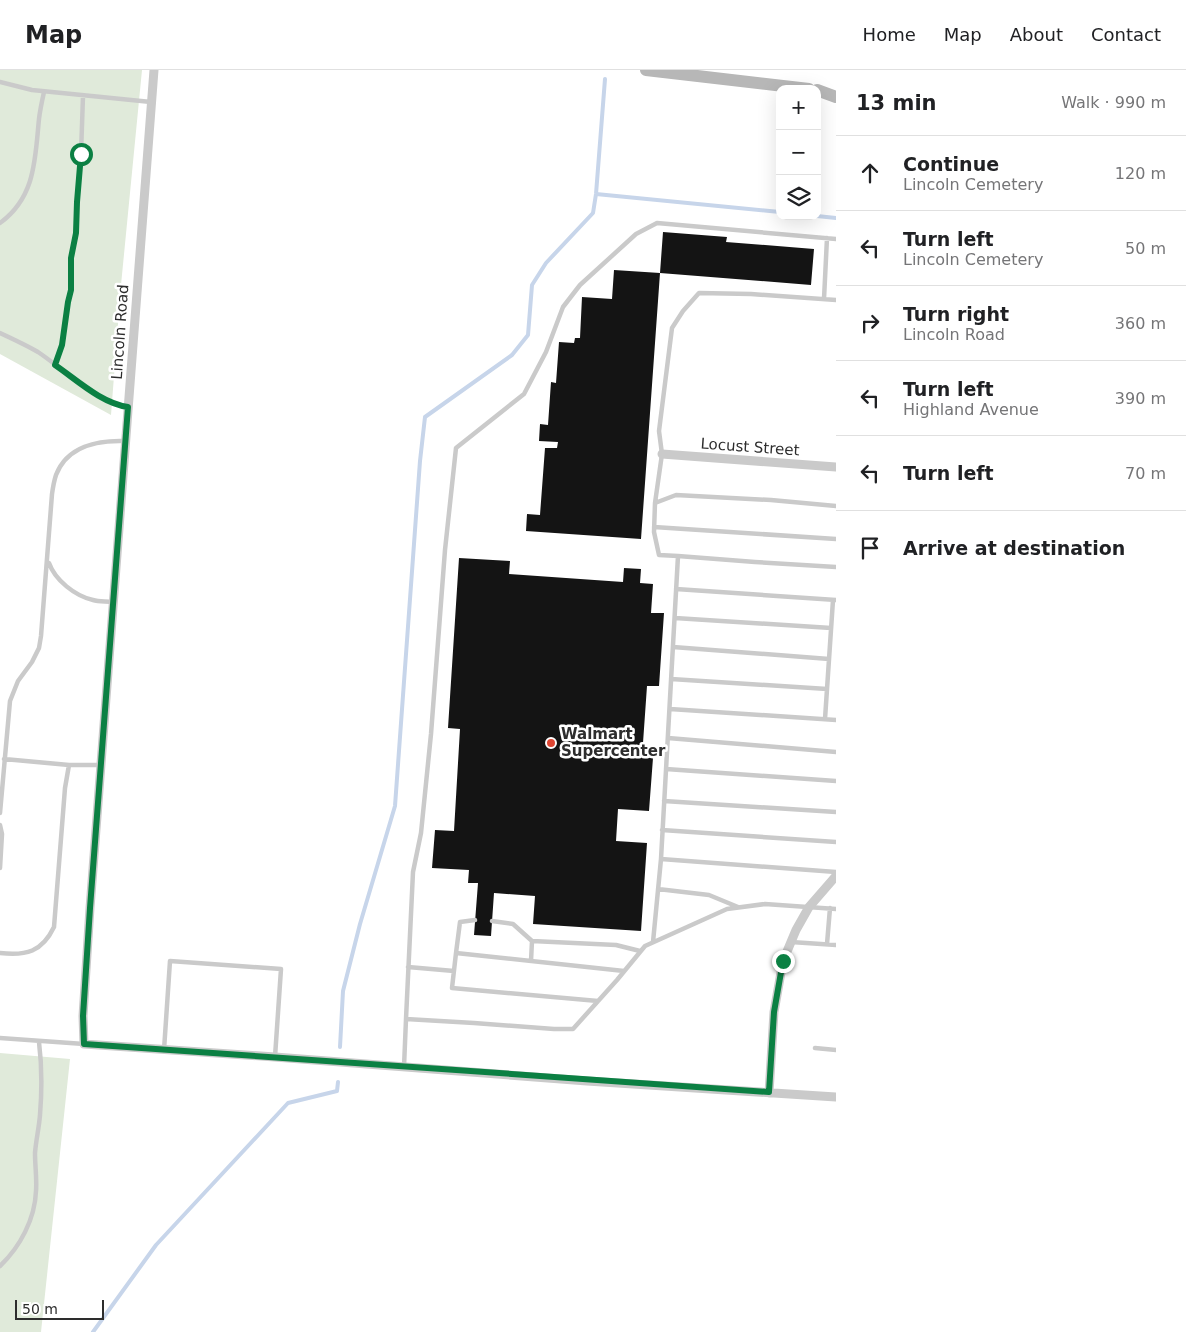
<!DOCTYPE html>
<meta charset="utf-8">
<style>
:root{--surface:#fff;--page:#f6f6f6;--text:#202124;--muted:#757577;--line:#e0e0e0}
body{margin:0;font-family:"DejaVu Sans",sans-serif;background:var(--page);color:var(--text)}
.controls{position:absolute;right:15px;top:15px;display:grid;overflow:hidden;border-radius:10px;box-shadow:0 5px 20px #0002}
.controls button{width:45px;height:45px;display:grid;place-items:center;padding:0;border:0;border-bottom:1px solid var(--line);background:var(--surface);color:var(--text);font:25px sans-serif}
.scale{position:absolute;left:15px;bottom:12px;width:89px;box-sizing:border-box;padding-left:5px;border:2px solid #2d2d2d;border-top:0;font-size:14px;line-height:18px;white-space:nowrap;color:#2d2d2d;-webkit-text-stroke:4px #fff;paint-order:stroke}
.stop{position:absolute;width:15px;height:15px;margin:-11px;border:4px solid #0b8043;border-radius:50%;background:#fff}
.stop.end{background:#0b8043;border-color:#fff;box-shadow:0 1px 5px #0008}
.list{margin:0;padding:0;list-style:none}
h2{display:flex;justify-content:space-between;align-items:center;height:65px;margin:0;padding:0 20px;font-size:21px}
h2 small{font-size:16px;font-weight:400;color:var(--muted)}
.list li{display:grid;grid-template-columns:32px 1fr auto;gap:15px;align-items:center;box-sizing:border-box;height:75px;padding:0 20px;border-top:1px solid var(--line)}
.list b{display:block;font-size:19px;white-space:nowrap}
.list p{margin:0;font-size:16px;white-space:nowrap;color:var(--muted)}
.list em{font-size:16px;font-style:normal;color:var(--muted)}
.icon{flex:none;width:28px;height:28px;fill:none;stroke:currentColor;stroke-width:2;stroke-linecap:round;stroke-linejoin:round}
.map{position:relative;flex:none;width:836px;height:1262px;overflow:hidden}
header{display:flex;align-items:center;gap:30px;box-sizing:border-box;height:70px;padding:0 25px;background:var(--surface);border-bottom:1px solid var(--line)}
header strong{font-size:24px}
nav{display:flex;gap:28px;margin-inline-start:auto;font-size:18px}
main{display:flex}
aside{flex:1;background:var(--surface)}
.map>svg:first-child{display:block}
.green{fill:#e0eada}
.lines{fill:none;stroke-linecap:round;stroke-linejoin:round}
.stream{stroke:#c7d5ea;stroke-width:4}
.building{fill:#141414}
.lane{stroke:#cacaca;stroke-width:4.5}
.street{stroke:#cacaca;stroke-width:9}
.secondary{stroke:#b7b7b7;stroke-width:12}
.route{stroke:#0b8043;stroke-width:6}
.poi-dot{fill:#df4633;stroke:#fff;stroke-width:2}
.labels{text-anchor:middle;stroke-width:5;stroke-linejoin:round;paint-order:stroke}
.street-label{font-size:15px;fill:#2d2d2d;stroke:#fff}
.poi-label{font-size:15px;font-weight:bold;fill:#2d2d2d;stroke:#fff;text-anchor:start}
</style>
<header>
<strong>Map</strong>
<nav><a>Home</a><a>Map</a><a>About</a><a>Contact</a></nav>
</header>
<main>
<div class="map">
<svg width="836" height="1262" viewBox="0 0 836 1262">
<rect width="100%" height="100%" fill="#fff"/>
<path class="green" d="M0 0H142L121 215 111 345 0 284Z
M0 983 70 989 41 1262H0Z"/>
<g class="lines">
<path class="stream" d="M596 124 780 142
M817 146 836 148
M340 977 343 921 360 854 395 736 420 391 425 347 512 285 528 265 532 215 546 193 593 143 596 124 605 9
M93 1262 156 1175 288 1033 337 1021 338 1012"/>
</g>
<path class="building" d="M663 162 727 167 726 172 814 179 811 215 660 203Z
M614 200 660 203 641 469 526 461 527 444 540 445 545 378H557L558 372 539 371 540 354 548 355 551 312 556 313 559 272 574 273 575 268H580L582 227 612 229Z
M459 488 510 491 509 504 623 512 624 498 641 499 640 513 653 514 651 543H664L659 616H647L642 687 653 688 649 741 618 739 616 771 647 773 641 861 533 854 535 826 494 823 491 866 474 865 478 813H468L469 800 432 798 435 760 454 761 460 659 448 658Z"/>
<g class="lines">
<path class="lane" d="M0 12 32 20 151 32
M0 153C36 127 35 88 39 49 40 40 42 31 44 22
M824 229 827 168
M0 263C13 269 26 275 38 282 65 300 96 332 128 337
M55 295 62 275 68 232 71 220V188L76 163 77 132 81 84 83 26
M655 433 662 384 659 361 672 258 683 241 699 223 751 224 836 230
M836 436 771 430 676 425 655 433 654 462 659 485 678 486 661 789 836 802
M654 457 836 469
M678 486 755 492 836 497
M49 493C55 510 75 526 93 530 99 532 106 531 113 532
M676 519 836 530
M675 548 831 558
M673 577 829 589
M671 609 827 619
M670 639 836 650
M825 649 833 530
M668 668 836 682
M4 689 69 695H100
M666 699 836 711
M664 731 836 742
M0 743 10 631 18 611 32 592 39 578 41 566 52 424C53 417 54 411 56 405 67 376 98 370 125 371
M0 755 2 764 0 798
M662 760 836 772
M658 819 709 825 738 837
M492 851 513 854 532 871
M653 872 661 789
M791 872 836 875
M827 874 830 838
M0 883C26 886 42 882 54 857L65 718 69 695
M456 883 460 852 475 850
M531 891 532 871 616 875 640 881
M408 897 454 901
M598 931 452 918 456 883 624 901
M406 949 413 802 421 763 431 664 445 480 456 378 524 324 546 282 563 237 580 215 636 164 657 153 836 169
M0 968 84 974
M815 978 836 980
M164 980 170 891 281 899 275 987
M404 997 406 949 474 953 554 959H573L617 910 645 876 727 839 765 834 836 839
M0 1196C20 1177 35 1149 36 1121 37 1109 35 1096 35 1083 36 1070 39 1058 40 1045 42 1020 42 996 39 972"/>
<path class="street" d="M154 0 90 838 83 946 84 974 275 987 587 1011 836 1027
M662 384 836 397
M769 1023 774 942 783 891 796 860 809 837 836 806"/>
<path class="secondary" d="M646 0 809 19
M817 20 836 27"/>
</g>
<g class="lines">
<path class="route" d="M81 84 77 132 76 163 71 188V220L68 232 62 275 55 295C77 310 101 333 128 337L90 838 83 946 84 974C312 990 540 1008 769 1022L774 942 783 891"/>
</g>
<circle class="poi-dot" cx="551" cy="673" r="5"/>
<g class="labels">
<g class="street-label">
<text transform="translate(120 262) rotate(-86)" y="5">Lincoln Road</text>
<text transform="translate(750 377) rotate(4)" y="5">Locust Street</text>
</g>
<g class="poi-label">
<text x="561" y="669">Walmart<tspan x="561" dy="17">Supercenter</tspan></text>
</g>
</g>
</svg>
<div class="controls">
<button>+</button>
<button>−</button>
<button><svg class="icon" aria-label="layers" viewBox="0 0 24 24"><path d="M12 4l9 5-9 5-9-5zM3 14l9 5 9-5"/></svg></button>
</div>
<div class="scale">50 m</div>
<div class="stop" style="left:81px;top:84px"></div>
<div class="stop end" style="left:783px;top:891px"></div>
</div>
<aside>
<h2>13 min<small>Walk · 990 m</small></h2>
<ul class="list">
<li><svg class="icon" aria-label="ahead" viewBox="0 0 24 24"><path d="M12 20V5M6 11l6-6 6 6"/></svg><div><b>Continue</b><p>Lincoln Cemetery</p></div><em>120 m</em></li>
<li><svg class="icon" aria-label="left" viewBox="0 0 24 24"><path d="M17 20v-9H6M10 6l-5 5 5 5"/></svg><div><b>Turn left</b><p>Lincoln Cemetery</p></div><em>50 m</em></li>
<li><svg class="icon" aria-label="right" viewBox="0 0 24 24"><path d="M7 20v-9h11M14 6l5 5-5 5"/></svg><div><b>Turn right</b><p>Lincoln Road</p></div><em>360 m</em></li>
<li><svg class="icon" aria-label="left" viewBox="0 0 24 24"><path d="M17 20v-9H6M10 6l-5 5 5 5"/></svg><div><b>Turn left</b><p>Highland Avenue</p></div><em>390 m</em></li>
<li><svg class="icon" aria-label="left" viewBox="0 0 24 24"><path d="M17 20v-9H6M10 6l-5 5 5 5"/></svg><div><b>Turn left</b></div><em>70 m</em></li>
<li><svg class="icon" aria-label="arrive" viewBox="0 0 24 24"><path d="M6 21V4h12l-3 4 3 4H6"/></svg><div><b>Arrive at destination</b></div></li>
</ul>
</aside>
</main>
